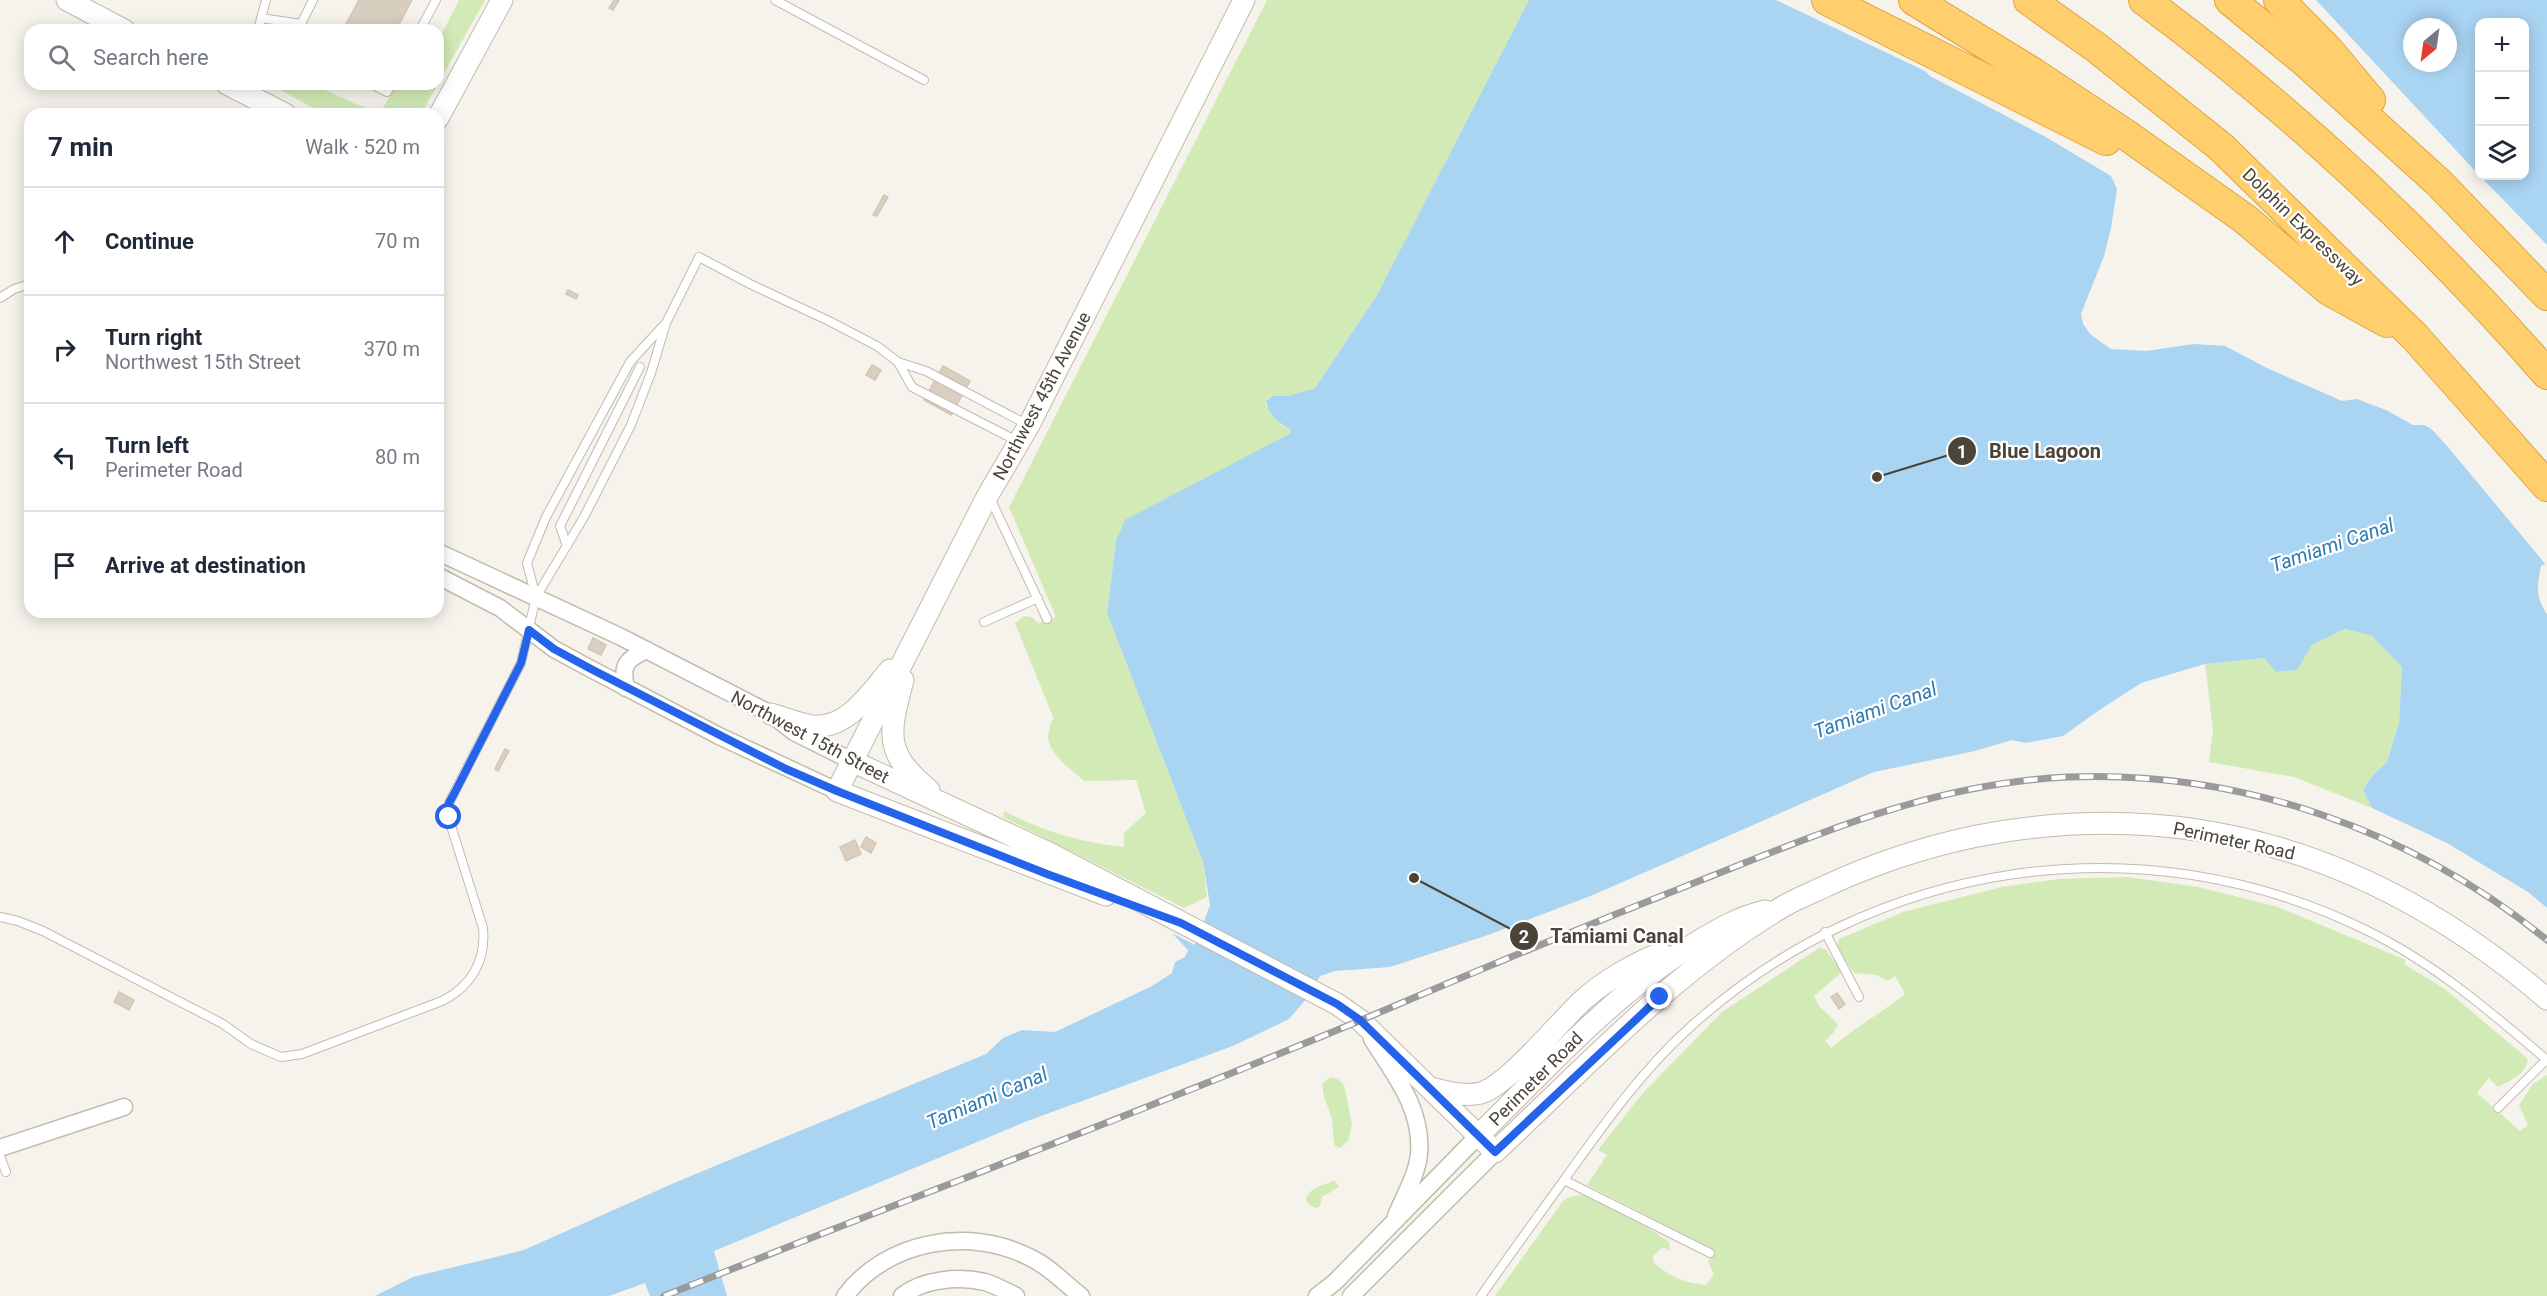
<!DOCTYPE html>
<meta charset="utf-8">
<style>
:root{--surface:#fff;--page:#f2f2f3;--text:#1f2937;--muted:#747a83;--line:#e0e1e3}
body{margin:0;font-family:Roboto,sans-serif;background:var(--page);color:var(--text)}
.controls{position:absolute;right:18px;top:18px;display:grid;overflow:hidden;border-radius:12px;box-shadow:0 3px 15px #0003}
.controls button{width:54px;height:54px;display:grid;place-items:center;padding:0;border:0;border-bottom:2px solid var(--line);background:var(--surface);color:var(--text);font:30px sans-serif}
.compass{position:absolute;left:2403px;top:18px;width:54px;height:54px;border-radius:50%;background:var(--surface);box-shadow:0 3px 15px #0003;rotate:209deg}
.stop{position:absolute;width:18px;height:18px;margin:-14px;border:4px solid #2563eb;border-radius:50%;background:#fff}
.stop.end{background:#2563eb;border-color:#fff;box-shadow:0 2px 6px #0008}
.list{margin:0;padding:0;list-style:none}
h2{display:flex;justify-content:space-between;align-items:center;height:78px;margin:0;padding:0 24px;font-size:26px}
h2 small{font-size:20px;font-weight:400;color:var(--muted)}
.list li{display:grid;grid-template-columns:39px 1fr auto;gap:18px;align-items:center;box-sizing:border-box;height:108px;padding:0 24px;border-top:2px solid var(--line)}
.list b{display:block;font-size:22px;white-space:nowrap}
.list p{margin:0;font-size:20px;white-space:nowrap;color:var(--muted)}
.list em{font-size:20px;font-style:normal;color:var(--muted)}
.icon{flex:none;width:33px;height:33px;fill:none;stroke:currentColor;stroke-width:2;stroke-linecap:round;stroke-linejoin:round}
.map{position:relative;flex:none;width:2547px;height:1296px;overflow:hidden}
.search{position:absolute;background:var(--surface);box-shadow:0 3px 15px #0003;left:24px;top:24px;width:420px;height:66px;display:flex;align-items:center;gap:15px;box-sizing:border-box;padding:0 21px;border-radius:18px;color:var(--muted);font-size:22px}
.panel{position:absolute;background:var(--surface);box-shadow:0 3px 15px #0003;left:24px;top:108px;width:420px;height:510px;border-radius:18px}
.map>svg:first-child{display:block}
.green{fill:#d2eab5}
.water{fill:#a9d4f2;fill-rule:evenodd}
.pier{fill:#f6f3ec}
.building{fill:#d8cfc1;stroke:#d3c7b4;stroke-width:1.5}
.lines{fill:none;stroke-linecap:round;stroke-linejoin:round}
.service-casing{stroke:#c2bbae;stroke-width:10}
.minor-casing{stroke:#c2bbae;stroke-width:19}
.tertiary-casing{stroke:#c2bbae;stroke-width:23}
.motorway-casing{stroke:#e0a43c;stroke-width:32}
.service{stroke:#fff;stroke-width:8}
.minor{stroke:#fff;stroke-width:16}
.tertiary{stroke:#fff;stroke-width:21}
.motorway{stroke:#ffcf6e;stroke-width:30}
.rail-casing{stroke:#9a9a9a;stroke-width:7}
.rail{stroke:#fff;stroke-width:4.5;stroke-dasharray:14;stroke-linecap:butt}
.route{stroke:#2563eb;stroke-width:8}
.labels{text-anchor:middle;stroke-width:4.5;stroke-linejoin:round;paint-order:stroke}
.street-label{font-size:18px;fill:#4b4439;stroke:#fff}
.water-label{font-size:20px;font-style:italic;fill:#2e7ab2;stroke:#fff}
.leader{fill:none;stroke:#4b4439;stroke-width:2}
.callout-dot{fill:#4b4439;stroke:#fff;stroke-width:2}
.mark-label{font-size:18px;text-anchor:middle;font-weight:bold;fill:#fff}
.callout-label{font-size:20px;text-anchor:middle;font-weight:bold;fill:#4b4439;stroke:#fff;stroke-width:4.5;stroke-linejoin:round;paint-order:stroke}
</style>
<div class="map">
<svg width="2547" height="1296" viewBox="0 0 2547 1296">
<rect width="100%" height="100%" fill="#f6f3ec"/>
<path class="green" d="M459 0H485L421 114H324L269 84H311L380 114 396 84H438V41Z
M1267 0H1529L1377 295 1315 388 1288 396 1269 397 1265 404 1281 425 1290 429 1291 433 1116 541 1107 613 1203 862 1207 897 1184 908 1003 817 1004 811C1042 831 1081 843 1124 847V833L1146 813 1136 780 1084 781C1071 769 1043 751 1049 731 1051 725 1049 723 1054 719L1015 623 1024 616 1032 617 1038 623 1056 617 1009 507Z
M2345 629 2372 636 2402 667 2399 723 2387 762 2372 776 2363 790 2372 808 2294 777 2209 762 2213 730 2205 664 2264 658 2276 672 2297 670 2312 645Z
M2127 877 2198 887 2275 906 2406 960 2404 964 2445 989 2528 1059C2524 1076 2512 1079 2498 1087L2489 1078 2477 1093 2520 1131 2528 1125 2519 1105 2533 1084 2547 1075V1296H1495L1563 1201C1570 1196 1577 1194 1585 1196 1604 1202 1653 1230 1669 1242L1670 1251 1663 1247 1653 1256 1654 1263C1671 1277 1684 1283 1706 1285L1714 1274 1708 1262 1713 1249 1587 1185 1607 1155 1598 1150 1643 1093 1722 1012 1819 948 1825 949 1842 972 1814 996 1819 1006 1838 1024 1834 1032 1825 1041 1831 1048C1854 1028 1881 1013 1905 994L1895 976 1887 981 1877 975 1854 973 1837 948 1839 939 1903 912 2002 887 2059 879Z
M1330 1077 1338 1079 1344 1085 1352 1124 1348 1141 1340 1148 1335 1146C1332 1136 1334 1126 1331 1116 1328 1104 1321 1095 1323 1083Z
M1334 1180 1339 1187 1322 1197 1320 1206 1316 1208 1308 1204 1306 1199C1312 1185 1322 1187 1334 1180Z"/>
<path class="water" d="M1529 0H1776L1925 71 1930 76 2044 136 2111 176 2117 189 2111 228 2104 256 2081 314 2083 324 2091 335 2111 349 2146 351 2194 344 2225 346 2269 369 2342 401 2357 399 2386 410 2413 425H2424L2441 434 2547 563 2541 566C2537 585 2535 597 2547 614V908L2528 892 2447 843 2372 808 2363 790 2372 776 2387 762 2399 723 2402 667 2372 636 2345 629 2312 645 2297 670 2276 672 2264 658 2205 664 2141 683 2095 713 2063 736 2026 743 2012 740 1975 751 1874 772 1593 895 1488 935 1390 967 1335 971 1320 976 1308 997 1289 1019 1233 1046 1030 1120 714 1251 727 1296H650L645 1283 609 1296H375L413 1277 524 1250 674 1183 986 1054 1003 1038 1022 1030 1055 1032 1152 986 1172 973 1175 962 1185 957 1188 950 1172 933 1195 945 1210 905 1203 862 1107 613 1116 541 1125 520 1291 433 1290 429C1279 424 1268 414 1266 401L1272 396H1288L1315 388 1377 295Z
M2316 0H2547V245L2480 176H2524V22H2480L2479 175ZM2412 27H2448V63H2412Z"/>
<path class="pier" d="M2547 397V566L2448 447 2425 422 2442 431Z"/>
<path class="building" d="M359 0H412L396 30H343Z
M614 0H619L613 10 609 8Z
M884 195 888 197 877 216 873 215Z
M568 290 578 295 576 299 566 294Z
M872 365 881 370 875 380 866 375Z
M943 366 970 381 951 415 924 400Z
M593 638 606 645 601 655 588 649Z
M505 749 509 751 498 771 495 769Z
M866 837 876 843 871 853 861 847Z
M855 840 861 854 846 861 840 847Z
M119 992 134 1000 129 1010 114 1002Z
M1837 993 1845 1004 1839 1009 1831 997Z"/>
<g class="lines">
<defs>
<path id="service" d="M775 0 924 80
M261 18 301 24 313 0
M258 30 266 0
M420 30 436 0
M371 84 387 92 391 84
M0 298 14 289 30 284
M898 362 912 387 1019 442
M990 498 1047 619
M567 546 560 526 640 367
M536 597 527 563 546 517 630 362 664 325
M984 622 1038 598
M0 917 18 921 43 931 223 1024 251 1044 281 1057 302 1054 442 1001C472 986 486 960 483 928L452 829 449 803 521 663 536 597 584 517 631 425 651 373 666 323 699 257 750 284 829 321 877 346 898 362 926 371 1028 425
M1825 932 1859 997
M2498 1108 2547 1059
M0 1156 6 1172
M1564 1180 1710 1253
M1481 1296C1508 1257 1536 1219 1564 1180 1602 1127 1639 1074 1687 1030 1873 859 2142 819 2368 931 2435 964 2491 1012 2547 1060"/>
<path id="minor" d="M438 552 621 637 771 714 794 732 852 761
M438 576 500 608 554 649 591 669 719 736 837 791
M626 688C621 665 626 659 647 650
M1372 1039C1394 1074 1423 1109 1419 1154 1417 1175 1404 1196 1396 1216
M0 1148 124 1107
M845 1296C886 1241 968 1226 1029 1257 1049 1266 1064 1283 1081 1296
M902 1296C923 1279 959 1276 985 1282 995 1285 1006 1291 1016 1296
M1317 1296 1335 1282 1478 1136
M1351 1296 1495 1152"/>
<path id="tertiary" d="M67 0 124 30
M227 84 285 114
M438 118 502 0
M903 680C889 734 883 752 929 790
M771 714C784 718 799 724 812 726 847 730 870 693 890 670
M852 761 1049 853 1337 1004 1360 1020 1495 1152C1587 1066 1675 970 1784 906 1798 898 1814 892 1828 885 1876 863 1924 847 1977 836 2193 794 2382 858 2547 999
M1106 895 837 791 988 495 1029 425 1244 0
M1431 1088C1447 1092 1464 1097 1481 1093 1508 1085 1559 1022 1583 1000 1604 981 1635 963 1661 953
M1478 1136C1547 1068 1612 995 1694 944 1717 930 1739 917 1765 911"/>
<path id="motorway" d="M1827 0 2106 140
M1914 0 2033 73 2125 134 2245 219 2329 290 2387 322
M2029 0 2097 48 2221 147 2415 337 2547 486
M2144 0C2291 109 2427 236 2547 374
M2230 0 2302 59 2439 183 2547 295
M2279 0 2329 51 2370 100"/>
</defs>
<use href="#service" class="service-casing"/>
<use href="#minor" class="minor-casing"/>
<use href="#tertiary" class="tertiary-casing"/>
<use href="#motorway" class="motorway-casing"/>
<use href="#service" class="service"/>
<use href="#minor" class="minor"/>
<use href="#tertiary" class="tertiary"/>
<use href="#motorway" class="motorway"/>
<defs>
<path id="rail" d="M664 1296C899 1202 1137 1114 1371 1016 1483 968 1595 922 1709 877 1828 830 1938 783 2068 777 2242 770 2413 831 2547 940"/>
</defs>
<use href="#rail" class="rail-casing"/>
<use href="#rail" class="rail"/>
</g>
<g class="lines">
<path class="route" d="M449 817V803L454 794 521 663 529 630 554 649 591 669 786 769 837 791 1047 874 1181 923 1337 1004 1360 1020 1495 1152 1660 997"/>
</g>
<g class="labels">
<g class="street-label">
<text transform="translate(2303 227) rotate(44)" y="6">Dolphin Expressway</text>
<text transform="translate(1042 396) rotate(-62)" y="6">Northwest 45th Avenue</text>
<text transform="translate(810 737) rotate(28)" y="6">Northwest 15th Street</text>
<text transform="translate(2234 841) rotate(12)" y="6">Perimeter Road</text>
<text transform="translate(1536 1079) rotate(-45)" y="6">Perimeter Road</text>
</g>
<g class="water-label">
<text transform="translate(2332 545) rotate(-19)" y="7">Tamiami Canal</text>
<text transform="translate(1875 710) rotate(-20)" y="7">Tamiami Canal</text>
<text transform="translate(987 1098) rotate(-23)" y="7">Tamiami Canal</text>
</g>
</g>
<path class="leader" d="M1877 477L1962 451M1414 878L1524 936"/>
<g class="callout-dot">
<circle cx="1877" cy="477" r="6"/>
<circle cx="1414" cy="878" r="6"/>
<circle cx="1962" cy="451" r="15"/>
<circle cx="1524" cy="936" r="15"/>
</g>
<g class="mark-label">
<text x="1962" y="458">1</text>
<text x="1524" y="943">2</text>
</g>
<g class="callout-label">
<text x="2045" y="458">Blue Lagoon</text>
<text x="1617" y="943">Tamiami Canal</text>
</g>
</svg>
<div class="controls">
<button>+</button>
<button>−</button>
<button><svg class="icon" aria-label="layers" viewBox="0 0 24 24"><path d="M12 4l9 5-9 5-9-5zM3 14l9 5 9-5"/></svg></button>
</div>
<svg class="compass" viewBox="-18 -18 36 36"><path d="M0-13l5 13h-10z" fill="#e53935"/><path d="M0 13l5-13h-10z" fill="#747a83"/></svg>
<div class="stop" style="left:449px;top:817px"></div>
<div class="stop end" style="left:1660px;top:997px"></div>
<div class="search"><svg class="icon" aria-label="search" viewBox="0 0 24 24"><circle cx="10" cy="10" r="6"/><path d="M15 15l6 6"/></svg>Search here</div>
<section class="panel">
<h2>7 min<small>Walk · 520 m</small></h2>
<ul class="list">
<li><svg class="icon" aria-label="ahead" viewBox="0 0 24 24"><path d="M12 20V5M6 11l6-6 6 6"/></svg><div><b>Continue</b></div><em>70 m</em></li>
<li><svg class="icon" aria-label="right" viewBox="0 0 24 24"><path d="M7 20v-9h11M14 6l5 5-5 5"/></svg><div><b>Turn right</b><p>Northwest 15th Street</p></div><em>370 m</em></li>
<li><svg class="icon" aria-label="left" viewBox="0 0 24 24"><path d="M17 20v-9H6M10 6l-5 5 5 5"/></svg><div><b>Turn left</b><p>Perimeter Road</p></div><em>80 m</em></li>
<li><svg class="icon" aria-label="arrive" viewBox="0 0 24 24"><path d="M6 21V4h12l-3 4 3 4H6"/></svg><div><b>Arrive at destination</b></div></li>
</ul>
</section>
</div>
